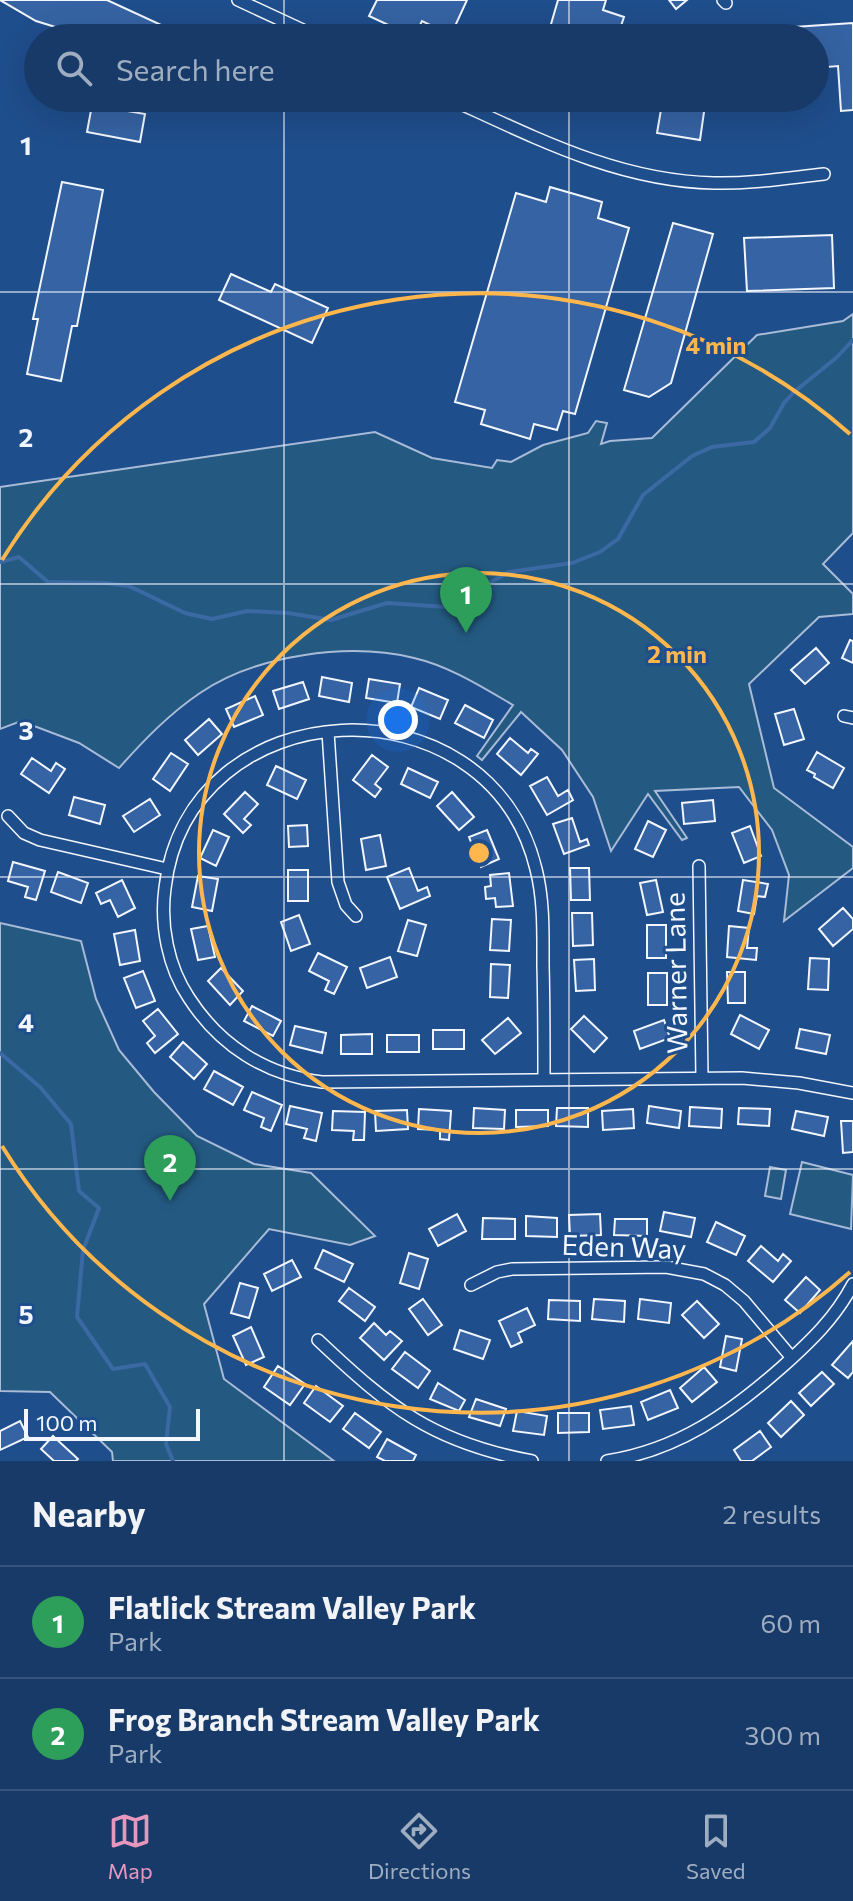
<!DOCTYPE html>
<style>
:root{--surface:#173a69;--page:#20416f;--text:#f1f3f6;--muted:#9eadc0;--line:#36547d;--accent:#e797bd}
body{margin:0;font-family:Commissioner,sans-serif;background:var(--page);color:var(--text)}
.scale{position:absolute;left:24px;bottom:20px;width:176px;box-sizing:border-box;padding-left:8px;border:4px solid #f2f6ff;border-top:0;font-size:22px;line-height:28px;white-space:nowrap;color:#f2f6ff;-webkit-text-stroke:6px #1f4e8c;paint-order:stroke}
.you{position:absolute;left:398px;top:720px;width:28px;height:28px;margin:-20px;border:6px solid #fff;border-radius:50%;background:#1a73e8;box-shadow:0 0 0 12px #1a73e833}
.badge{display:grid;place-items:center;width:52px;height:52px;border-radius:50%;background:var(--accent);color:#fff;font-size:26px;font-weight:700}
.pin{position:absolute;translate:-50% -66px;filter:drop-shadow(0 2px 4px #0008)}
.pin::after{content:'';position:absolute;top:42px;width:28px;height:24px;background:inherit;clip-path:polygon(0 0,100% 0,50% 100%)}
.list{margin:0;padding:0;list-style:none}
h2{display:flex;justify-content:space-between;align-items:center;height:104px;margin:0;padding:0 32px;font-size:34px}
h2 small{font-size:26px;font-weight:400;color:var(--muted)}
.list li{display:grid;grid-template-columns:52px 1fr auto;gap:24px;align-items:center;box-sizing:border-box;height:112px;padding:0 32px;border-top:2px solid var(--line)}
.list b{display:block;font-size:30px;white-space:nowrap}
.list p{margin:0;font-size:26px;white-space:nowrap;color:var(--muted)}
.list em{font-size:26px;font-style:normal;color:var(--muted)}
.icon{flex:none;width:44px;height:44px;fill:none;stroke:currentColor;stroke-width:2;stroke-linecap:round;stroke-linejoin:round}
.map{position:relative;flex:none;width:853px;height:1461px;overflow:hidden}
.search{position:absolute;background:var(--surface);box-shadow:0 8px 32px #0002;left:24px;right:24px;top:24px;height:88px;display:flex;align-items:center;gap:20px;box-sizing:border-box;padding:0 28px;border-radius:44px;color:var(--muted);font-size:30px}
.sheet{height:328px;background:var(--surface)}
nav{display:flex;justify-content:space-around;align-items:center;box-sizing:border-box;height:112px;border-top:2px solid var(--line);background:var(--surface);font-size:22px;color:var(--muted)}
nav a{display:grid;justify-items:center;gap:4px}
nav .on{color:var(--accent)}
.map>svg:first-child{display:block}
.green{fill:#245a82;stroke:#a8bbd7;stroke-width:2}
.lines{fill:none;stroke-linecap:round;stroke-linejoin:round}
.stream{stroke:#3b69a3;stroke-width:4}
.building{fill:#3563a3;stroke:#f2f6ff;stroke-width:2}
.street-casing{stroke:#f2f6ff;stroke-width:14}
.street{stroke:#1f4e8c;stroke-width:11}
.grid{fill:none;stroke:#f2f6ff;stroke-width:2;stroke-opacity:0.55}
.ring{fill:none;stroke:#ffb74d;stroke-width:4}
.labels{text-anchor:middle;stroke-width:6;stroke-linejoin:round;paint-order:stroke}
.street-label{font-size:28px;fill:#f2f6ff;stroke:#1f4e8c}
.grid-label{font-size:26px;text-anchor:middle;font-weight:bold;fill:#f2f6ff;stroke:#1f4e8c;stroke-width:6;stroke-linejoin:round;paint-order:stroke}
.centre{fill:#ffb74d;stroke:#1f4e8c;stroke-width:4}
.ring-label{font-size:24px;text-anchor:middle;font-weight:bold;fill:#ffb74d;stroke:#1f4e8c;stroke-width:6;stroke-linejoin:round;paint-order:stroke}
</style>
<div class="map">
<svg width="853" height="1461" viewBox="0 0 853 1461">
<rect width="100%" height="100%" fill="#1f4e8c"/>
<path class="green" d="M853 314V533L823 564 853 594V614L819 617 749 684 774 788 853 847V868L784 921 789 875 772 830 739 787 655 791 687 838 682 840 648 794 611 851 593 797 562 750 521 712 482 760 477 756 513 705C482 687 449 666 414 658 348 642 256 655 200 693 169 714 144 740 119 768L79 743 21 721 0 729V487L375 432 432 458 492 468 497 460 511 462 543 445 588 433 596 421 607 423 601 444 610 441 652 438 757 335 843 321Z
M0 923 81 941 96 999 119 1050 154 1092 197 1136 254 1164 311 1173 375 1236 350 1245 269 1229 204 1304 224 1379 334 1461H113L112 1452 50 1392 0 1391Z
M802 1162 853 1175 851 1229 790 1214Z
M770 1167 786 1170 781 1199 765 1196Z"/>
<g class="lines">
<path class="stream" d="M0 562 19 557 48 582 106 583 129 586 185 613 212 619 247 611 288 613 331 620 387 603 446 607 509 572 572 563 600 552 618 539 643 495 692 456 712 447 754 442 770 428 784 403 794 392 836 358 853 340
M0 1053 40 1087 71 1124 79 1191 99 1208 83 1250 77 1317 113 1369 145 1364 170 1407 166 1444 173 1461"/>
</g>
<path class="building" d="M0 0H107L183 35 182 38H91L36 21Z
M377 0H467L451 35 422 21 414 37 369 16Z
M558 0H606L603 10 624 17 617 38H547Z
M669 0H687L676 9Z
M853 23V110L841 111 838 66 815 68V38H794V27Z
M111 98H123L121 110 145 114 140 142 87 132 92 105 109 108Z
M663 98H706L700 140 657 133Z
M62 182 103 190 77 326H72L61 381 27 374 38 319H33Z
M550 187 602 202 598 218 629 228 575 414 563 411 557 430 534 424 530 439 481 424 485 410 455 402 516 193 546 202Z
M673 223 713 234 671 383 649 397 624 390Z
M832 235 834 288 747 291 744 238Z
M231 274 271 292 275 284 328 308 312 343 219 300Z
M850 640 853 641V663L842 658Z
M816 648 829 663 805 684 791 670Z
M322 677 352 683 349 702 319 696Z
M369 679 400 684 397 703 366 698Z
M303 682 309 699 279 709 273 691Z
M419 688 448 700 440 719 411 707Z
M255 696 263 715 234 727 226 709Z
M465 705 493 720 484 738 455 723Z
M794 709 804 739 784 745 775 714Z
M209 719 222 734 198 755 185 740Z
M510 738 528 753 531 749 538 754 521 775 497 754Z
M817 752 844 768 833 788 814 777 815 774 807 770Z
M171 753 188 764 170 791 153 779Z
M372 755 388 767 375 784 381 789 375 797 353 780Z
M32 758 51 771 56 763 65 769 49 793 21 774Z
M276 766 306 780 297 799 267 785Z
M408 768 438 782 430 798 401 784Z
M547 777 558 796 568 790 573 800 547 815 530 786Z
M245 792 258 804 244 819 251 825 243 833 224 814Z
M452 792 474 817 459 830 437 806Z
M74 797 105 805 100 824 69 815Z
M150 799 160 815 134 832 123 816Z
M713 800 715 821 684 824 682 803Z
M572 818 580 842 587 839 589 845 564 854 553 824Z
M648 821 666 830 653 857 635 849Z
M307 825 308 846 289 847 288 826Z
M750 826 761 856 744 863 732 833Z
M213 830 229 837 216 866 200 858Z
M487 830 499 859 481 867 469 837Z
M380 835 386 866 366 870 361 839Z
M13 862 45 871 36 900 25 897 28 887 8 881Z
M409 868 418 891 427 887 430 896 400 909 387 877Z
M570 868H589L590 900H571Z
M288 870H308V901H288Z
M58 872 88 883 81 903 51 892Z
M509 873 513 906 496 907 495 898 486 899 485 887 491 886 490 875Z
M198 876 218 879 212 911 192 907Z
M122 880 135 908 118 917 110 900 101 904 96 893Z
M656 880 663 912 647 915 640 883Z
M743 880 768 884 765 897 757 896 754 914 738 911Z
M843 908 853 919V929L833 946 819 929Z
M572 913H592L593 945 573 946Z
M299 915 310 944 291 951 281 922Z
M492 919 511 920 509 951 490 950Z
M408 920 426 925 417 956 398 951Z
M647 925H666V958H647Z
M208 926 215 957 198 960 191 929Z
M729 926 749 928 747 948H757L756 960 727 957Z
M135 930 140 961 120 965 114 934Z
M318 953 347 967 334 994 325 990 329 981 309 971Z
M390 957 397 977 367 988 360 968Z
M810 958 829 959 828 990 808 989Z
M594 959 595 990 576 991 574 960Z
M491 964 510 965 508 998 490 997Z
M221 968 243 991 230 1005 208 981Z
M143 971 155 1001 136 1008 124 978Z
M727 972H745V1003H728Z
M648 973H667V1005H648Z
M252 1006 281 1021 273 1036 244 1021Z
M158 1009 178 1034 155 1053 147 1043 155 1036 143 1021Z
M740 1015 769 1030 759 1049 731 1034Z
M584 1016 607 1038 594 1052 571 1029Z
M508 1018 521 1033 495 1054 482 1040Z
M664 1020 670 1038 640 1049 634 1031Z
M295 1026 326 1033 322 1053 290 1045Z
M800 1029 830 1035 826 1054 796 1048Z
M433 1030H464V1049H433Z
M372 1034V1054H341V1035Z
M387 1035H419V1052H387Z
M183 1042 207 1064 194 1079 170 1057Z
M214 1071 243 1087 233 1105 204 1089Z
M252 1092 282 1105 271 1131 261 1127 264 1118 244 1110Z
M290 1106 322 1113 316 1141 304 1138 307 1129 286 1124Z
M649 1106 681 1111 679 1128 647 1123Z
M690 1107 722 1109 721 1128 689 1126Z
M474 1108 505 1110 504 1129 473 1128Z
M557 1108H588V1127L556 1126Z
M739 1108 770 1109 769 1126 738 1124Z
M419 1109 451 1111 449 1140 440 1139V1130L418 1129Z
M633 1109 634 1128 603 1130 602 1111Z
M407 1110 408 1129 376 1131 375 1111Z
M516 1110H548V1126L516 1127Z
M333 1111 365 1112 364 1140H353L354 1131 332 1130Z
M796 1111 828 1117 824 1136 792 1129Z
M841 1121H853V1152L843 1153Z
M664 1212 695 1218 691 1237 660 1231Z
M457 1214 466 1231 438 1246 429 1229Z
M600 1214 601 1235 570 1236 569 1215Z
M526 1216 557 1218V1237L526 1236Z
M483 1218 515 1219V1239H482Z
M615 1219H647V1236L614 1235Z
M716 1222 745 1236 736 1255 707 1242Z
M761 1246 778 1261 783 1254 791 1261 773 1282 748 1261Z
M323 1250 353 1264 344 1282 315 1268Z
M409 1253 428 1259 419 1289 400 1283Z
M292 1260 301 1277 272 1291 264 1274Z
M806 1277 820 1290 800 1313 785 1300Z
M240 1283 258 1288 249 1318 231 1313Z
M349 1288 375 1307 365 1321 339 1301Z
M423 1299 442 1325 428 1335 409 1309Z
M594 1299 625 1301 624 1322 592 1319Z
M640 1299 671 1303 669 1323 638 1319Z
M549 1300 580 1301V1321L548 1319Z
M697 1301 719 1324 704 1338 682 1315Z
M527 1308 535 1325 518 1333 522 1342 511 1347 499 1321Z
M374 1323 386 1335 390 1331 402 1341 384 1360 360 1338Z
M251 1327 264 1357 246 1365 233 1336Z
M460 1330 490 1340 483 1359 454 1349Z
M726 1336 742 1339 736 1371 720 1367Z
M853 1341V1372L848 1378 832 1365Z
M405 1352 430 1371 418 1388 392 1369Z
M278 1366 305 1384 290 1405 264 1387Z
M704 1367 717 1382 692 1402 680 1388Z
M822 1372 834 1384 811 1406 799 1393Z
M438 1383 465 1400 459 1411 430 1399Z
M316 1386 343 1406 330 1422 304 1403Z
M670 1390 678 1408 648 1420 641 1402Z
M476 1399 506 1409 500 1426 469 1417Z
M791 1401 804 1415 781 1437 768 1423Z
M631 1406 634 1425 603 1429 600 1410Z
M517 1411 547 1416 544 1435 513 1431Z
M355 1413 381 1432 369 1448 343 1429Z
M558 1413H589V1432L558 1433Z
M20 1421 28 1437 0 1450V1431Z
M760 1431 771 1447 752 1461H741L734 1450Z
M53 1436 78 1459 76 1461H54L41 1449Z
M387 1439 416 1455 413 1461H385L377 1457Z"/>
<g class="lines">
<defs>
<path id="street" d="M238 0 320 38
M723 0 726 3
M448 98C534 137 617 181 714 183 751 184 787 178 824 174
M844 716 853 718
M328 732 338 882 346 905 356 916
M8 816 24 833 40 840 167 869
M699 866 702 1078
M544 1080C544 1042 544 1003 543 965 543 933 544 900 536 869 489 674 188 688 165 888 160 925 168 967 189 998 220 1046 266 1075 322 1082L742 1078 799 1083 853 1093
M471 1285 497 1272 512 1269 666 1267 704 1274 725 1285 744 1301 792 1358
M318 1340C390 1408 432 1442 532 1461
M607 1461C678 1450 730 1413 782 1367 811 1341 835 1318 853 1284"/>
</defs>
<use href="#street" class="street-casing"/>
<use href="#street" class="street"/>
</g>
<path class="grid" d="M284 0V38M569 0V38M284 98V1461M569 98V1461M0 292H853M0 584H853M0 877H853M0 1169H853"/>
<g class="ring">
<circle cx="479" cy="853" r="280"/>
<path d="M850 1272A560 560 0 0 1 2 1146M2 560A560 560 0 0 1 850 434"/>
</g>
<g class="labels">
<g class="street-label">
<text transform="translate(676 973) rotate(-91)" y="10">Warner Lane</text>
<text transform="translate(624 1247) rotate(2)" y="10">Eden Way</text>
</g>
</g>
<g class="grid-label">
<text x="26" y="155">1</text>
<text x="26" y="447">2</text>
<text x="26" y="740">3</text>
<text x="26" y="1032">4</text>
<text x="26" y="1324">5</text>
</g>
<circle cx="479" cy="853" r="12" class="centre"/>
<g class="ring-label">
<text x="716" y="354">4 min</text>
<text x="677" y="663">2 min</text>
</g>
</svg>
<div class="scale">100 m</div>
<div class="you"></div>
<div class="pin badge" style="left:466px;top:633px;background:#2e9e5b">1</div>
<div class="pin badge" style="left:170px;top:1201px;background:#2e9e5b">2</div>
<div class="search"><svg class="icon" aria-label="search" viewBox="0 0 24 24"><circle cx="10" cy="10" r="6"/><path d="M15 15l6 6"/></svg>Search here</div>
</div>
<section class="sheet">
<h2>Nearby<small>2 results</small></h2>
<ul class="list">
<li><span class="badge" style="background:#2e9e5b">1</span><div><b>Flatlick Stream Valley Park</b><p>Park</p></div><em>60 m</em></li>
<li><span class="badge" style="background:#2e9e5b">2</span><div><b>Frog Branch Stream Valley Park</b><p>Park</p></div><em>300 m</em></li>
</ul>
</section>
<nav>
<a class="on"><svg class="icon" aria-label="map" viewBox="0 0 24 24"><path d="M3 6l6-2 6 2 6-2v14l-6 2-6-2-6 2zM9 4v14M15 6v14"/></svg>Map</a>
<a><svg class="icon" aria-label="directions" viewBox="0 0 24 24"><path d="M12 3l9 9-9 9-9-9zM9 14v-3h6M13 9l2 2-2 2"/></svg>Directions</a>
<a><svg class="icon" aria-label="saved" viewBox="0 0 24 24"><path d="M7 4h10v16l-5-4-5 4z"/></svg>Saved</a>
</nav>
